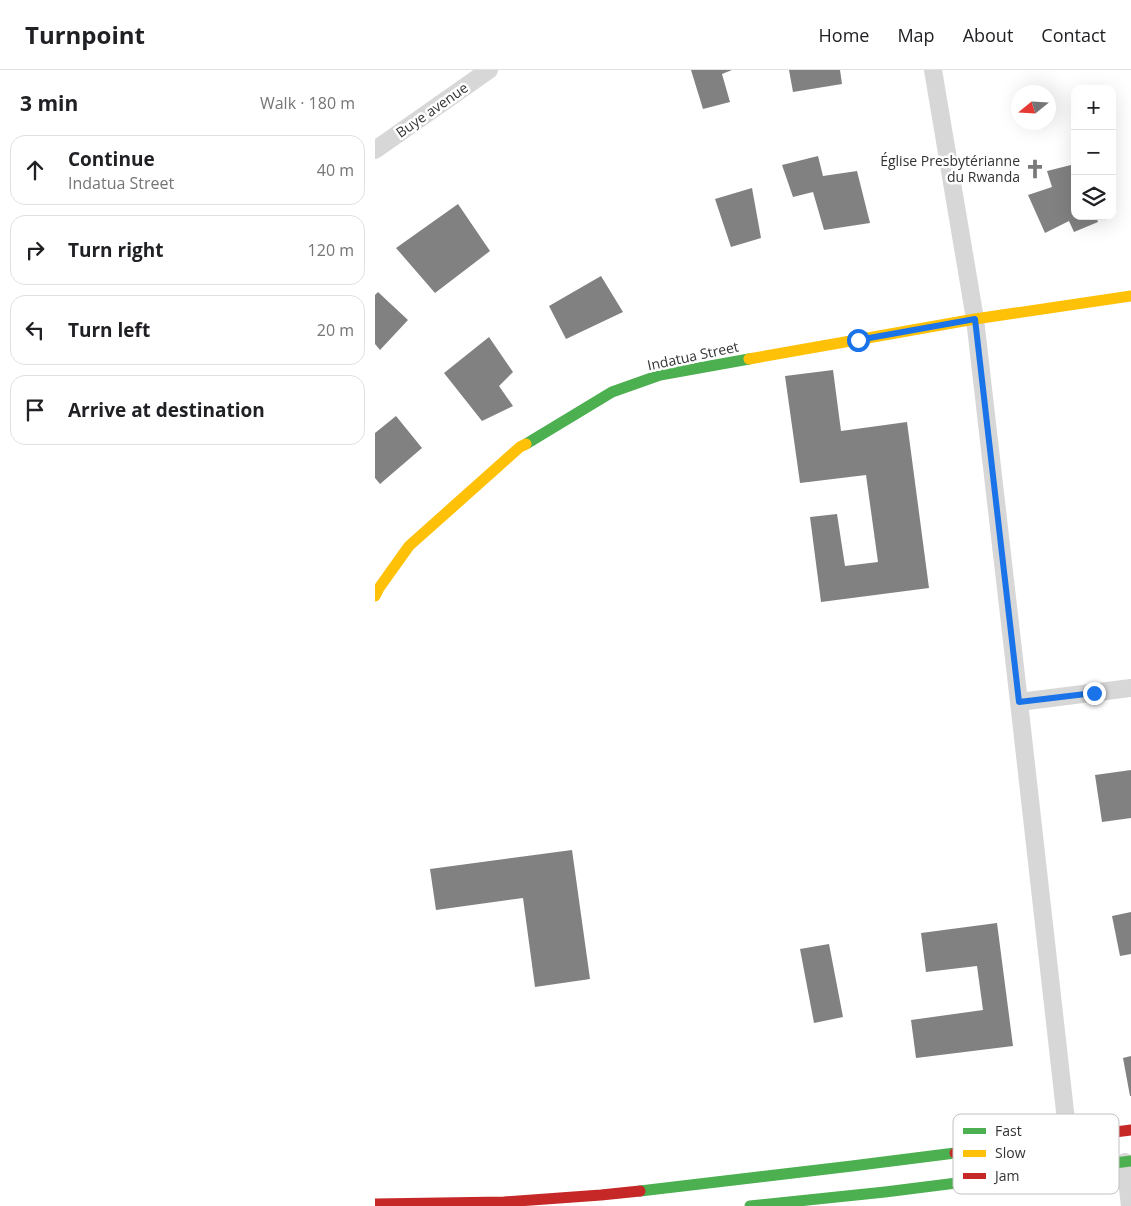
<!DOCTYPE html>
<meta charset="utf-8">
<style>
:root{--surface:#fff;--page:#f2f2f2;--text:#202124;--muted:#757577;--line:#e0e0e0}
body{margin:0;font-family:"Open Sans",sans-serif;background:var(--page);color:var(--text)}
.controls{position:absolute;right:15px;top:15px;display:grid;overflow:hidden;border-radius:10px;box-shadow:0 5px 20px #0002}
.controls button{width:45px;height:45px;display:grid;place-items:center;padding:0;border:0;border-bottom:1px solid var(--line);background:var(--surface);color:var(--text);font:25px sans-serif}
.compass{position:absolute;left:636px;top:15px;width:45px;height:45px;border-radius:50%;background:var(--surface);box-shadow:0 5px 20px #0002;rotate:252deg}
.stop{position:absolute;width:15px;height:15px;margin:-11px;border:4px solid #1a73e8;border-radius:50%;background:#fff}
.stop.end{background:#1a73e8;border-color:#fff;box-shadow:0 1px 5px #0008}
.list{margin:0;padding:0;list-style:none}
h2{display:flex;justify-content:space-between;align-items:center;height:65px;margin:0;padding:0 20px;font-size:21px}
h2 small{font-size:16px;font-weight:400;color:var(--muted)}
.list li{display:grid;grid-template-columns:32px 1fr auto;gap:15px;align-items:center;box-sizing:border-box;height:70px;margin:0 10px 10px;padding:0 10px;border:1px solid var(--line);border-radius:15px}
.list b{display:block;font-size:19px;white-space:nowrap}
.list p{margin:0;font-size:16px;white-space:nowrap;color:var(--muted)}
.list em{font-size:16px;font-style:normal;color:var(--muted)}
.icon{flex:none;width:28px;height:28px;fill:none;stroke:currentColor;stroke-width:2;stroke-linecap:round;stroke-linejoin:round}
.map{position:relative;flex:none;width:756px;height:1136px;overflow:hidden}
header{display:flex;align-items:center;gap:30px;box-sizing:border-box;height:70px;padding:0 25px;background:var(--surface);border-bottom:1px solid var(--line)}
header strong{font-size:24px}
nav{display:flex;gap:28px;margin-inline-start:auto;font-size:18px}
main{display:flex}
aside{flex:1;background:var(--surface)}
.map>svg:first-child{display:block}
.building{fill:#818181}
.lines{fill:none;stroke-linecap:round;stroke-linejoin:round}
.street{stroke:#d7d7d7;stroke-width:18}
.fast{stroke:#4caf50;stroke-width:11}
.slow{stroke:#ffc107;stroke-width:11}
.jam{stroke:#c62828;stroke-width:11}
.route{stroke:#1a73e8;stroke-width:6}
.labels{text-anchor:middle;stroke-width:5;stroke-linejoin:round;paint-order:stroke}
.street-label{font-size:14px;fill:#333;stroke:#fff}
.poi-label{font-size:14px;fill:#333;stroke:#fff;text-anchor:end}
.key{fill:#fff;stroke:#c2c2c2;stroke-width:1}
.key-label{font-size:14px;fill:#333}
</style>
<header>
<strong>Turnpoint</strong>
<nav><a>Home</a><a>Map</a><a>About</a><a>Contact</a></nav>
</header>
<main>
<aside>
<h2>3 min<small>Walk · 180 m</small></h2>
<ul class="list">
<li><svg class="icon" aria-label="ahead" viewBox="0 0 24 24"><path d="M12 20V5M6 11l6-6 6 6"/></svg><div><b>Continue</b><p>Indatua Street</p></div><em>40 m</em></li>
<li><svg class="icon" aria-label="right" viewBox="0 0 24 24"><path d="M7 20v-9h11M14 6l5 5-5 5"/></svg><div><b>Turn right</b></div><em>120 m</em></li>
<li><svg class="icon" aria-label="left" viewBox="0 0 24 24"><path d="M17 20v-9H6M10 6l-5 5 5 5"/></svg><div><b>Turn left</b></div><em>20 m</em></li>
<li><svg class="icon" aria-label="arrive" viewBox="0 0 24 24"><path d="M6 21V4h12l-3 4 3 4H6"/></svg><div><b>Arrive at destination</b></div></li>
</ul>
</aside>
<div class="map">
<svg width="756" height="1136" viewBox="0 0 756 1136">
<rect width="100%" height="100%" fill="#fff"/>
<path class="building" d="M316 0H357L347 4 355 32 328 39Z
M414 0H465L467 14 418 22Z
M443 86 448 106 482 101 495 153 449 160 438 122 418 127 407 95Z
M700 94V146H721L723 152 699 162 694 151 670 163 653 125 677 117 672 101Z
M377 118 386 168 356 177 340 129Z
M83 134 115 181 60 223 21 178Z
M226 206 248 242 191 269 174 236Z
M3 222 33 250 5 280 0 274V225Z
M114 267 138 302 124 316 138 336 107 351 69 303Z
M458 300 466 361 532 352 554 518 446 532 435 447 462 444 470 496 503 492 491 405 425 413 410 306Z
M21 346 47 378 5 414 0 408V363Z
M756 700V748L727 752 720 705Z
M197 780 215 909 160 917 148 828 61 840 55 799Z
M756 842V884L745 886 737 846Z
M622 853 638 976 541 988 536 950 608 940 602 896 551 902 546 863Z
M454 874 468 947 439 953 425 879Z
M756 986V1026H755L748 988Z"/>
<g class="lines">
<path class="street" d="M558 0 600 249 644 632
M0 80 114 0
M750 1092 755 1136
M700 1098 693 1068 644 632 756 618"/>
<path class="fast" d="M151 374 237 322 285 305 374 289
M265 1121 477 1096 580 1083
M375 1136 510 1122 756 1091"/>
<path class="slow" d="M374 289 600 249 756 226
M0 526 4 518 34 476 145 377 151 374"/>
<path class="jam" d="M580 1083 756 1060
M0 1134 129 1132 226 1125 265 1121"/>
</g>
<g class="lines">
<path class="route" d="M483 270 600 249 644 632 719 623"/>
</g>
<defs>
<symbol id="church-bare" viewBox="-9 -9 18 18"><path d="M-1.2-6h2.4v3.5h3.3v2.4h-3.3V6h-2.4V-.1h-3.3v-2.4h3.3Z" fill="#7a7a7a" stroke="#fff" stroke-width="2.5" paint-order="stroke"/></symbol>
</defs>
<g fill-rule="evenodd">
<use href="#church-bare" x="646" y="85" width="28" height="28"/>
</g>
<g class="labels">
<g class="street-label">
<text transform="translate(57 40) rotate(-35)" y="5">Buye avenue</text>
<text transform="translate(318 286) rotate(-12)" y="5">Indatua Street</text>
</g>
<g class="poi-label">
<text x="645" y="96">Église Presbytérianne<tspan x="645" dy="16">du Rwanda</tspan></text>
</g>
</g>
<rect x="578" y="1044" width="166" height="80" rx="8" class="key"/>
<rect x="588" y="1058" width="23" height="6" fill="#4caf50"/>
<rect x="588" y="1080" width="23" height="7" fill="#ffc107"/>
<rect x="588" y="1103" width="23" height="6" fill="#c62828"/>
<g class="key-label">
<text x="620" y="1066">Fast</text>
<text x="620" y="1088">Slow</text>
<text x="620" y="1111">Jam</text>
</g>
</svg>
<div class="controls">
<button>+</button>
<button>−</button>
<button><svg class="icon" aria-label="layers" viewBox="0 0 24 24"><path d="M12 4l9 5-9 5-9-5zM3 14l9 5 9-5"/></svg></button>
</div>
<svg class="compass" viewBox="-18 -18 36 36"><path d="M0-13l5 13h-10z" fill="#e53935"/><path d="M0 13l5-13h-10z" fill="#757577"/></svg>
<div class="stop" style="left:483px;top:270px"></div>
<div class="stop end" style="left:719px;top:623px"></div>
</div>
</main>
